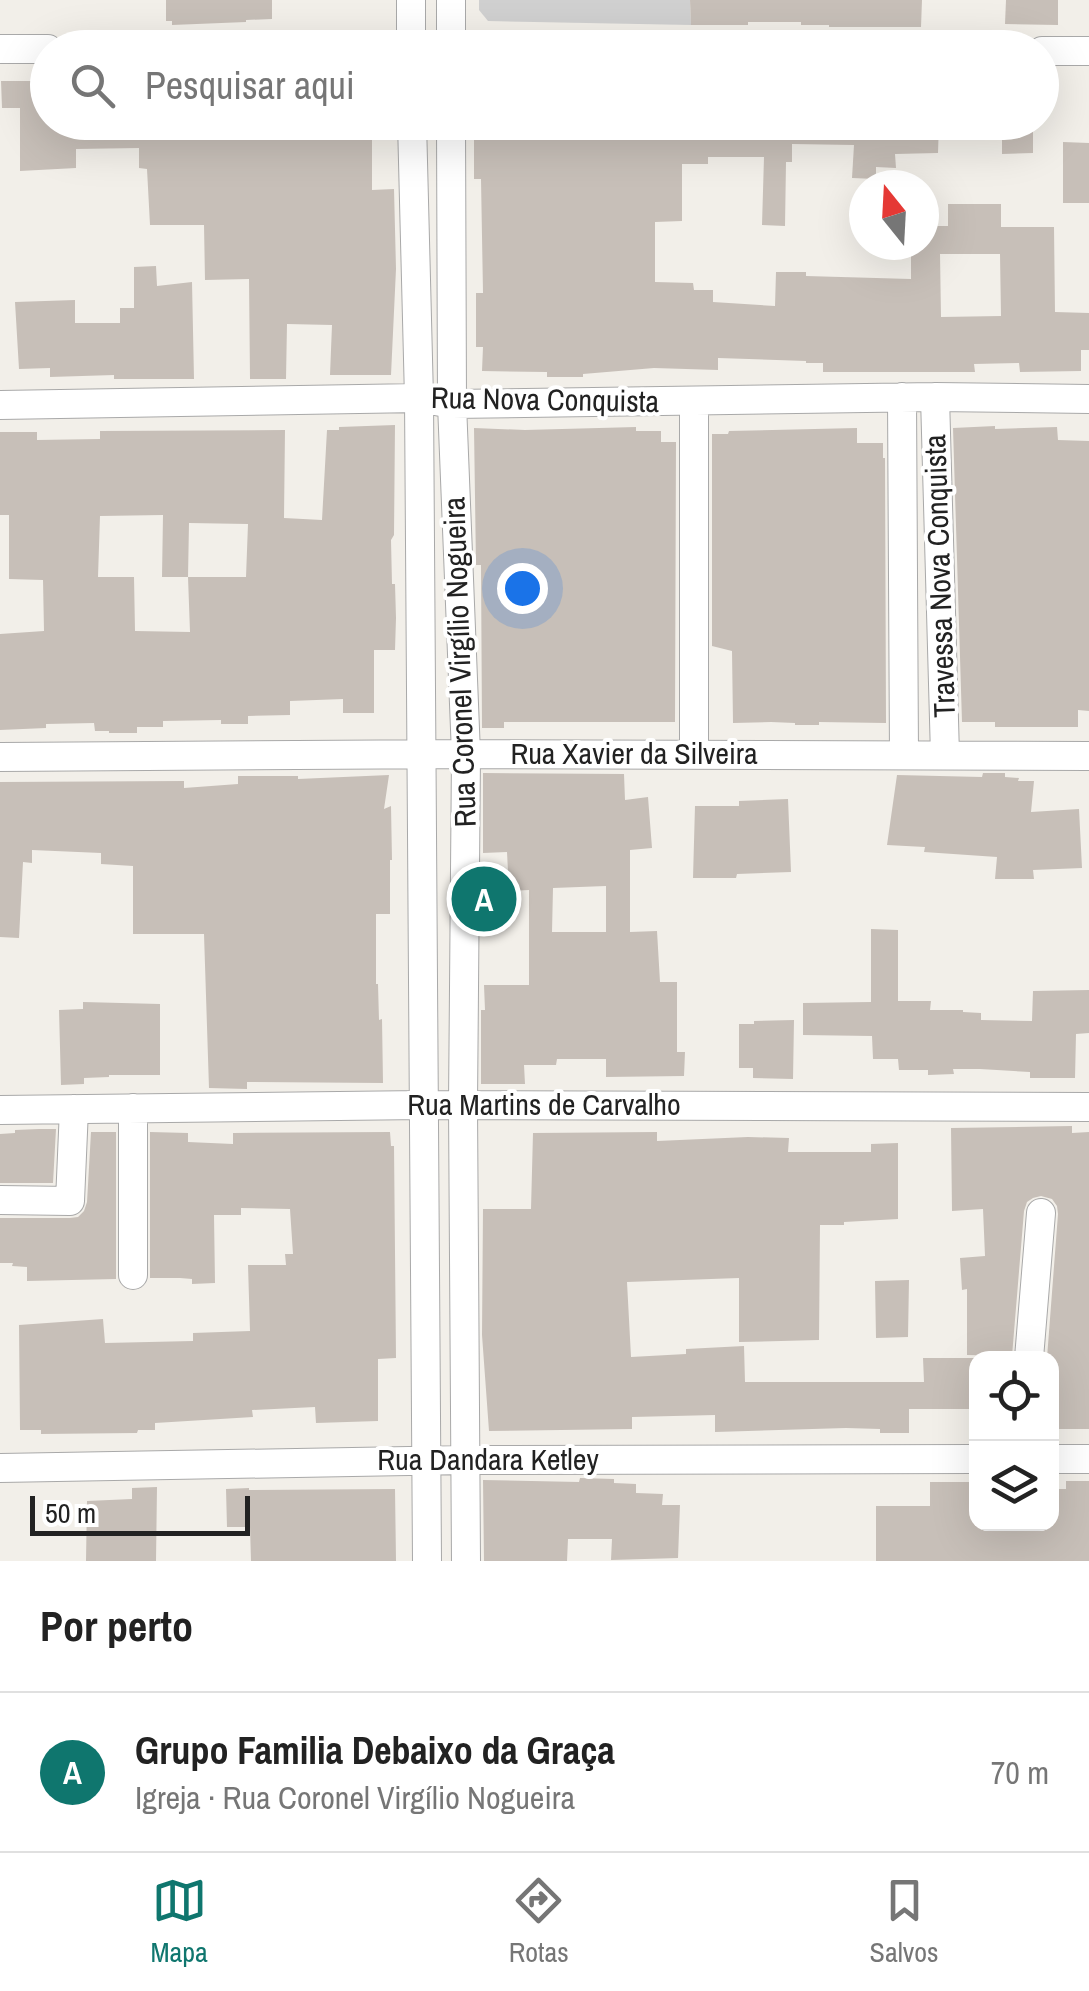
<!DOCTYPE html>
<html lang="pt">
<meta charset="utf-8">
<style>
:root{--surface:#fff;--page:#f6f6f6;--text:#222;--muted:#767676;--line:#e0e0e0;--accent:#0f766e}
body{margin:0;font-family:"Archivo Narrow",sans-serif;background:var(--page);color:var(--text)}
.controls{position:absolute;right:30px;bottom:30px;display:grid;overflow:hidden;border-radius:20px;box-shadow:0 10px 40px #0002}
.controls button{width:90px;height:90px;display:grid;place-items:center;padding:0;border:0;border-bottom:2px solid var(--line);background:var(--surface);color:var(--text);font:50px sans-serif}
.compass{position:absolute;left:849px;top:170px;width:90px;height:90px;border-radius:50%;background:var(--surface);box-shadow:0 10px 40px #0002;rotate:342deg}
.scale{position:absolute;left:30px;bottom:25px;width:220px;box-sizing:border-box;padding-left:10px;border:5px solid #222;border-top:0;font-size:28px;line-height:35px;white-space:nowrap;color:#222;-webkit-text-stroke:8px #fff;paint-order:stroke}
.you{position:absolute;left:522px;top:588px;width:35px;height:35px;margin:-25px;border:8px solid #fff;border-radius:50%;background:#1a73e8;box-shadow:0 0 0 15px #1a73e833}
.badge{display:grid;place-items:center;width:65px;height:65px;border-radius:50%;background:var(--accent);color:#fff;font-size:32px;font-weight:700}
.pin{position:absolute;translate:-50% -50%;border:5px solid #fff;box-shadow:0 2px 10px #0006}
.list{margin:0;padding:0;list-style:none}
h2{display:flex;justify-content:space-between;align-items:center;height:130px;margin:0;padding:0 40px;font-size:42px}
h2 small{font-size:32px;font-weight:400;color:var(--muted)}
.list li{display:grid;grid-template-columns:65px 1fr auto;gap:30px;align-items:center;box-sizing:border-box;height:160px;padding:0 40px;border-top:2px solid var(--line)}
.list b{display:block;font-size:38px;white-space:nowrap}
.list p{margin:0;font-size:32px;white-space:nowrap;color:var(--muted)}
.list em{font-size:32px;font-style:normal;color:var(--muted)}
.icon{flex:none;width:55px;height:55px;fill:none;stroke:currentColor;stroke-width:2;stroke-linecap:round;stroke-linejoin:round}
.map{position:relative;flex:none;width:1089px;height:1561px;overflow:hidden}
.search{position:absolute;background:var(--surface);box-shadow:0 10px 40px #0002;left:30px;right:30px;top:30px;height:110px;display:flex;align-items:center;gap:25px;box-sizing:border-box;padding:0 35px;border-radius:55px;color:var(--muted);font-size:38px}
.sheet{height:290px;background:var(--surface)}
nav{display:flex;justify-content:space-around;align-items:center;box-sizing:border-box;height:140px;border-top:2px solid var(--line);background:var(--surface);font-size:28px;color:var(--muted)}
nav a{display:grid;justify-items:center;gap:5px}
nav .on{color:var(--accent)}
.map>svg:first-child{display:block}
.religious{fill:#d0d0d0}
.building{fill:#c7bfb8;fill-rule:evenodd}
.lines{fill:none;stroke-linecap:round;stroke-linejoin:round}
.minor-casing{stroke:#a9a9a9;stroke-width:30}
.minor{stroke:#fff;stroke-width:28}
.labels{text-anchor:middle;stroke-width:8;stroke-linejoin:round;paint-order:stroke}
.street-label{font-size:30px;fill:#222;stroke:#fff}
</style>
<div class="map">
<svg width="1089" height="1561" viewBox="0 0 1089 1561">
<rect width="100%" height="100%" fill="#f2efe9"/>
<path class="religious" d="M479 0H690L691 25 488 21 479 10Z"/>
<path class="building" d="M166 0H272V19L246 20V22L172 25V21H166Z
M690 0H922L921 27H829V25H801V22H748V25H691Z
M1006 0H1058V25L1005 24Z
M1 81H48V122H370L369 131 372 132V190L394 189 396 269 391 375H330L332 325 287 324 286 379H250L249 279 205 280 204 225H150L147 169 139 168V148L76 149V168L20 171V108H2Z
M477 122H939L938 153 895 154 896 168 876 167V179L852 178 854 145 792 144V162H786L785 226 762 225 764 157H708V164H682V221L655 222V282L693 283 694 290H713V302L775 306 776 272H806V276L911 279V245H924V226H948V204H1001V227H1054L1055 312 1089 313V350H1081V371L1020 372 1019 363 974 364 975 372H823V363H806V361L718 358V370L654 368 583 374V377H547V372L482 371 483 347H476V293H483L481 179H474V135H478ZM940 254H1000L1001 316 941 317Z
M1002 122H1033V153L1002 154Z
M1063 142 1089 143V203H1063Z
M156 266 157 286 192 282 194 379H114V375L50 377V368L19 369 15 302 75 300V323H120V308H134V267Z
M395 425 394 535 391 540 392 584H395L396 618 395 650H374V713H343V699L290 701V715L248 716V724H221V720L163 721V727H137V733H109V731H95L94 723 46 724V728L0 730V634L44 631 43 580 9 579V515H0V432H37V440L100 439V431L285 430 284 518 322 520 327 430H339V427ZM163 515 162 577H188L190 632 135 631 134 577H98L100 516ZM189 523 248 524 246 577H188Z
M995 426V429L1057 427 1058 440 1089 441V711L1078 710V727H995V722H962L953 428Z
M636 427V431H661V442H676L675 722H504V728H482L481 565H476L474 428 525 430Z
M857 428V443H883V458H885L886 723 819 722V725H795V723L771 722 733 723 732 651 712 646V434H728L729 431Z
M483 773 624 774 625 800 648 797 652 848 630 850V932L657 931 660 982H677V1052H685L684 1076 606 1077V1059H557L556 1065H524L525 1084H481V1010H485L484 985H529V890L509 891 507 852 483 853ZM606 886V932H552L553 888Z
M983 773H1005V777L1019 778 1018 781H1034L1031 812 1079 809 1082 868 1033 870 1034 879H995L997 857 924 852 925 847 887 845 897 775 982 777Z
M389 775 384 809 391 806 392 860H390V914H376V984H378L379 1020 382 1019 383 1083 247 1082V1089L209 1088 204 934H133V866L101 864V853L32 850V863L23 862 19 938 0 937V782L184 781V788L238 784V776H298V779Z
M788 799 791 872 737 874 736 878H693L695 806H739V801Z
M871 929 898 930V1001H931L930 1010H963V1012L981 1013V1020L1032 1021 1033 991 1089 990V1033L1076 1034 1075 1078H1030V1072L980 1069H953L954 1074 928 1075V1070H899L898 1059H873L872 1036 803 1035V1003L871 1002Z
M83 1002 160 1004V1075H109V1077L84 1078V1084L61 1085 59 1010 83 1009Z
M794 1020 793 1079 753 1078V1068H739V1024H754V1021Z
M1072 1126V1133L1089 1132V1429H1052V1358H1047L1058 1214 1057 1206 1052 1199 1041 1196 1033 1198 1027 1202 1024 1211 1012 1356 967 1355V1289L962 1290 960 1258 985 1256 983 1209 952 1211 951 1128Z
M39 1129H56L53 1183H0V1134L15 1133V1130Z
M91 1132H116V1279L27 1281V1267L12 1266 13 1263H0V1218H70L78 1217 84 1211 87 1202Z
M150 1132 188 1133V1142L233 1144V1133L390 1132 391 1146H394L396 1358 378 1359V1421L316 1423 315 1407 252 1410 253 1417 155 1423V1430H138L137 1433 41 1434V1430H20L19 1325 103 1319 105 1343 193 1341V1333L250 1331 248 1265H286L285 1254H293L290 1209 241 1208V1215H214L215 1283 192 1284V1279L180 1278H150Z
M657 1132V1141L748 1137 789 1138 788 1152H871V1144L898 1143V1219L844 1222V1225H820L819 1340 739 1342V1278L627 1282 631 1357 686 1354V1349L744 1346 745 1382H924L923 1358H976V1409H909V1433H880V1429L846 1428 715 1432V1415L632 1417V1429L489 1431 482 1335 483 1209H531L533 1133Z
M909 1280 908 1337 876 1338 875 1281Z
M580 1478 614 1479V1483L636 1484V1493L663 1494 662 1505H680L678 1558 611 1560 612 1539H568L567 1561H484L483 1480 579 1482Z
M1066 1481H1089V1561H876V1506H930V1482H976V1524H1052V1489H1066Z
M157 1487 156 1561H86L87 1501 132 1499V1488Z
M249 1488V1490L395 1489 396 1561H251L250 1527H227L226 1489Z"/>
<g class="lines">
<defs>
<path id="minor" d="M151 48 411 45 430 48
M411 48V0
M451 48V0
M0 49H48
M1042 51H1089
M412 122 419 398 427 1561
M451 122 452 404 466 754 463 1105 466 1561
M902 397 904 755
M935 397 945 755
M0 405 419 398 452 404 935 397 1089 399
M694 754V401
M0 757 466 754 1089 756
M133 1108V1275
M0 1110 423 1105 1089 1107
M0 1200 70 1201 74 1109
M1029 1358 1041 1213
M1052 1459H1089
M0 1468 465 1460 976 1459"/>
</defs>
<use href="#minor" class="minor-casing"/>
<use href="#minor" class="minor"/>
</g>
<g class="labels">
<g class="street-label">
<text transform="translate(545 400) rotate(1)" y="10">Rua Nova Conquista</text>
<text transform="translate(940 576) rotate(-92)" y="10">Travessa Nova Conquista</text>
<text transform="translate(460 662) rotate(-92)" y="10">Rua Coronel Virgílio Nogueira</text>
<text x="634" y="764">Rua Xavier da Silveira</text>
<text x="544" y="1115">Rua Martins de Carvalho</text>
<text x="488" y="1470">Rua Dandara Ketley</text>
</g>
</g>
</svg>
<div class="controls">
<button><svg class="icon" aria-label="locate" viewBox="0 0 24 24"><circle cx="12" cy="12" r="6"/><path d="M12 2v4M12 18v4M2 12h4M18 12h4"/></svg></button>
<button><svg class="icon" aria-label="layers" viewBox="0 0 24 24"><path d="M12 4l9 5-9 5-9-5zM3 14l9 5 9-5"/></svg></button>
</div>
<svg class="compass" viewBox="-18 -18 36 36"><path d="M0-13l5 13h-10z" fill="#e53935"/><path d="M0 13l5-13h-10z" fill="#767676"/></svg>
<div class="scale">50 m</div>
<div class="you"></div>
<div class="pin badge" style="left:484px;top:899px">A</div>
<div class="search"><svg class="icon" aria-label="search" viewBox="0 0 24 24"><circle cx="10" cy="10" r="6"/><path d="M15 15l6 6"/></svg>Pesquisar aqui</div>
</div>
<section class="sheet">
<h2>Por perto<small></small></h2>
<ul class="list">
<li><span class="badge">A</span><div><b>Grupo Familia Debaixo da Graça</b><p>Igreja · Rua Coronel Virgílio Nogueira</p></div><em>70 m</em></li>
</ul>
</section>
<nav>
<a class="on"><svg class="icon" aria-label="map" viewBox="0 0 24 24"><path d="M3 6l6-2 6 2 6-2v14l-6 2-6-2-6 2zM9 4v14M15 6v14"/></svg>Mapa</a>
<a><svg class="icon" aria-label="directions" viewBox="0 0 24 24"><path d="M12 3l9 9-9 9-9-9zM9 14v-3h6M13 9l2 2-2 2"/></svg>Rotas</a>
<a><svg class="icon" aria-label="saved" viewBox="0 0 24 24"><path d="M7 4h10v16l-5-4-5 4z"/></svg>Salvos</a>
</nav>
